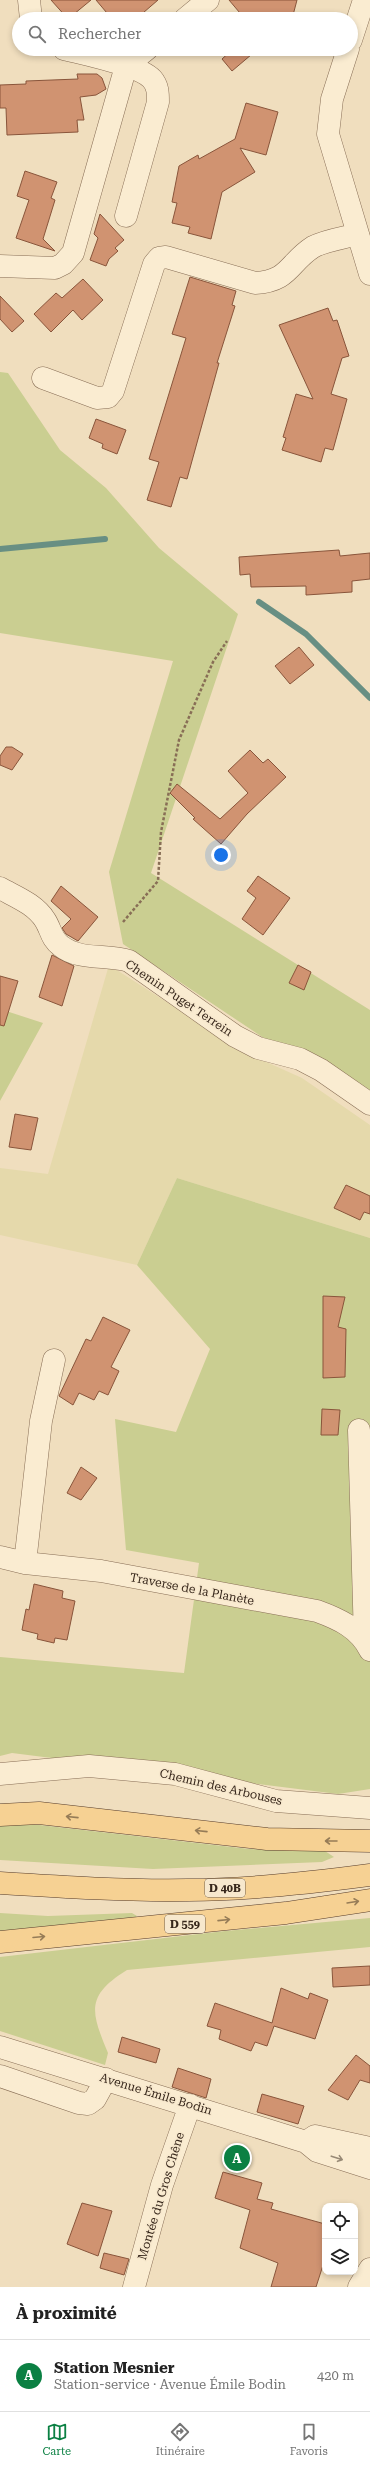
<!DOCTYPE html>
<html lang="fr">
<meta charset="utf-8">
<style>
:root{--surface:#fff;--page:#f6f6f6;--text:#222;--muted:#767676;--line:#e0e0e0;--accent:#0b8043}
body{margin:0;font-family:"Roboto Serif",serif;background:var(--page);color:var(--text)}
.controls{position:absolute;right:12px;bottom:12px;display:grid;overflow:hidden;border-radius:8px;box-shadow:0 2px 6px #0003}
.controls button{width:36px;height:36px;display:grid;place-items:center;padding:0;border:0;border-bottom:1px solid var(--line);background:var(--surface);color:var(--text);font:20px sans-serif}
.you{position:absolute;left:221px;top:855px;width:14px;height:14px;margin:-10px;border:3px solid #fff;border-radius:50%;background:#1a73e8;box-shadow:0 0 0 6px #1a73e833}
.badge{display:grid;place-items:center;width:26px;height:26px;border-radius:50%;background:var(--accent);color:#fff;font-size:13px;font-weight:700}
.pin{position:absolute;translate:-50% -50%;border:2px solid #fff;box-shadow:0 1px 4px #0006}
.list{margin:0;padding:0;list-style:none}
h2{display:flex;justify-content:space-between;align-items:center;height:52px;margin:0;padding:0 16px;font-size:17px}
h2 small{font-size:13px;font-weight:400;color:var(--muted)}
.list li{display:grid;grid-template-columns:26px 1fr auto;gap:12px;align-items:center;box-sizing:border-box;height:72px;padding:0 16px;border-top:1px solid var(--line)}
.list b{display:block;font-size:15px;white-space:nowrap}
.list p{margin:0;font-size:13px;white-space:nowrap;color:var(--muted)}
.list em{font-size:13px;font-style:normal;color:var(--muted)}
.icon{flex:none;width:22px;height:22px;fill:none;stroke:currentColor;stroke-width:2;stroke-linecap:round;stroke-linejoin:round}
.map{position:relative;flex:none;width:370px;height:2287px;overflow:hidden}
.search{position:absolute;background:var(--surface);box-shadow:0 2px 6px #0003;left:12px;right:12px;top:12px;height:44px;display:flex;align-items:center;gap:10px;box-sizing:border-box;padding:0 14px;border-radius:22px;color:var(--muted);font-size:15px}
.sheet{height:124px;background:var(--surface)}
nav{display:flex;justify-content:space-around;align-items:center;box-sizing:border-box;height:56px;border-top:1px solid var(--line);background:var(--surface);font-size:11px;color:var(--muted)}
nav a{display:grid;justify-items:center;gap:2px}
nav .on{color:var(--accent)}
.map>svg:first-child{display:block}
.farmland{fill:#e5d9ab}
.green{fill:#cace91}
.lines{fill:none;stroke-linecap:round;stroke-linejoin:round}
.stream{stroke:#688f83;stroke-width:6}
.building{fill:#d09371;stroke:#89553b}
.minor-casing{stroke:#886e56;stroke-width:23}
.major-casing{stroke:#563c2b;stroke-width:23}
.path{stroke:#886e56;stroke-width:2.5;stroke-dasharray:3 2;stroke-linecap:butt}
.minor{stroke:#faecd1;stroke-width:22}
.major{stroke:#f6d193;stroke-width:22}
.oneway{stroke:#967c57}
.oneway2{stroke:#988a76}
.labels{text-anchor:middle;stroke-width:3;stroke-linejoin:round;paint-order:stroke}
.shield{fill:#f7e8cd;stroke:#716150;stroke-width:1}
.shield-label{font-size:11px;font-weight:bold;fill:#37271b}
.street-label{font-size:12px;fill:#37271b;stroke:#f7e8cd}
</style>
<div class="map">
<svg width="370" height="2287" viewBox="0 0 370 2287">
<rect width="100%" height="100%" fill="#f0debe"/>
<path class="farmland" d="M109 965 246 1053 302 1078 370 1125V1238L177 1178 137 1265 0 1235V1168L48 1174Z"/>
<path class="green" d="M0 372 8 373 60 450 106 488 159 548 238 614 151 873 370 1010V1109L123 944 109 872 173 661 0 633Z
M0 1009 43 1023 0 1101Z
M177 1178 370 1238V1789L338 1794 12 1753 0 1756V1657L184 1673 199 1563 126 1550 115 1419 176 1432 210 1349 137 1265Z
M13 1822 249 1849 325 1851 334 1857 322 1862 153 1869 0 1860V1826Z
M0 1913 48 1916 132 1913 137 1916 128 1922 0 1936Z
M370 1918V1947L127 1970C85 1996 91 2012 108 2053L105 2065 0 2031V1957L225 1931Z"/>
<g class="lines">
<path class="stream" d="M0 549 105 539
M259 602 306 634 370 698"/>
</g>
<path class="building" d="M51 0H91L68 19Z
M96 0H158L136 19H112Z
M229 0H297L292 19H245Z
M233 49H258L232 71 222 59Z
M77 74H97L102 78 106 89 96 95 80 97 84 120H77L78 132 7 135 6 108H0V85L26 84V81L78 79Z
M246 103 278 112 266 155 240 148 255 172 222 192 211 239 188 233 190 227 172 223 177 203 172 202 179 166 198 155 199 159 235 139Z
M25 171 57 182 51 198 55 200 43 239 55 251 16 238 29 200 17 196Z
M100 214 124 240 115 248 118 251 109 259 106 266 90 260 98 238 94 234Z
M190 277 236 291 232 305 235 306 217 363H219L187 479 180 477 171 507 147 500 159 462 149 459 186 338 172 334Z
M83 279 103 300 82 320 73 310 51 332 34 314 56 293 62 298Z
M0 296 24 321 12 332 0 319Z
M328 308 333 321 337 320 349 356 342 358 331 394 347 399 333 450 325 448 321 462 282 450 286 438 283 437 296 394 313 399 279 325Z
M96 419 126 430 117 454 102 448 103 444 89 438Z
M339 550 340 556 370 553V579L352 581V592L306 595V586L251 587 250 574 240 575 239 557Z
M299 647 314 665 290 684 275 666Z
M6 747H12L23 754 12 770 0 765V756Z
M250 750 263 763 268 759 286 777 247 814 221 844 193 819 195 818 170 793 177 784 220 819 248 793 228 771Z
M258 876 290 898 263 935 242 919 256 898 247 891Z
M61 886 98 917 78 941 66 934 62 928 71 919 51 901Z
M52 955 74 966 62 1006 39 997Z
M298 965 311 972 304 990 289 983Z
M0 976 18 981 4 1026 0 1025Z
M15 1114 38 1118 31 1150 9 1147Z
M346 1185 370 1196V1214L364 1212 360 1220 334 1208Z
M323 1296 345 1297 338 1327 346 1329 345 1377 323 1378Z
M103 1317 130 1330 111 1367 119 1371 108 1395 99 1391 94 1400 79 1393 73 1405 59 1396 86 1339 91 1341Z
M322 1409 340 1410 338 1435H321Z
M81 1467 97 1478 81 1500 67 1493Z
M34 1584 63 1591 62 1598 75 1601 67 1640 55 1638 54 1643 37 1639 38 1634 22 1630 26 1609 29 1610Z
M370 1966V1985L333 1987 332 1968Z
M281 1988 308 1999 310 1993 328 2000 315 2039 274 2026 267 2046 255 2042 251 2051 219 2039 221 2030 207 2026 215 2003 272 2023Z
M122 2037 160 2049 156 2063 118 2052Z
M356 2055 370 2066V2083L360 2080 348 2100 328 2090Z
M178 2068 211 2079 206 2098 172 2087Z
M262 2094 304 2106 298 2124 257 2112Z
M223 2172 262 2183 257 2199 273 2203 271 2209 325 2224V2259L316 2287H271L278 2263 240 2248 250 2210 215 2198Z
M82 2203 112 2211 98 2256 67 2244Z
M104 2253 129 2259 124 2275 100 2268Z"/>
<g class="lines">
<defs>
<path id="minor" d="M29 0 31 19
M185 19 208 0
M351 40 364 0
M64 49C84 54 139 65 152 79 158 86 158 93 158 102L126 216
M348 49 332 99 328 134 370 274
M0 266 55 268 63 264 73 253 126 66 147 49
M43 378 97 398 108 397 113 391 154 264 159 258 166 257 255 283C290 281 288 263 313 247 326 240 344 238 358 234
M0 888C16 897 35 904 45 920 51 929 51 939 61 946 80 961 107 954 129 961L235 1036 258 1048 300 1059 321 1070 370 1104
M359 1430 365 1639
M0 1557 25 1563 101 1571 317 1611C339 1619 359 1628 370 1650
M25 1563 41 1421 54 1360
M0 1774 89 1766 175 1774 276 1801 370 1808
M0 2047 306 2142 317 2151 370 2168
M0 2076 79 2103 88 2104 95 2099 106 2079
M306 2142 315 2136 370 2148
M134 2287 162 2185 190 2105
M359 2287 370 2269"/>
<path id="major" d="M0 1815 39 1813 267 1839 370 1841
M0 1883C63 1887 126 1891 188 1890 249 1890 310 1883 370 1875
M0 1942 286 1913 370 1900"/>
</defs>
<use href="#minor" class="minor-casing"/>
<use href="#major" class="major-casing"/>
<path class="path" d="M123 922 158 881 161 832 179 740 213 662 227 641"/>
<use href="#minor" class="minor"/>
<use href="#major" class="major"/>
</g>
<defs><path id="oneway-shaft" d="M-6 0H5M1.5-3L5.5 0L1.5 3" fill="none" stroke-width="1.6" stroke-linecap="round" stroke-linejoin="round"/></defs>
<g class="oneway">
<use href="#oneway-shaft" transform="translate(72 1817) rotate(-174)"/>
<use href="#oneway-shaft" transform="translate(201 1831) rotate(-174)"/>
<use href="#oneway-shaft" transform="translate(331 1841) rotate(180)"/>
<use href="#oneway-shaft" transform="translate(353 1902) rotate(-9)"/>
<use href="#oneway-shaft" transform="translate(224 1920) rotate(-6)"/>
<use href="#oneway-shaft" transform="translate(39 1937) rotate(-5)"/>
</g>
<use class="oneway2" href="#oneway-shaft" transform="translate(337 2158) rotate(18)"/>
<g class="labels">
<g class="shield">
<rect x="205" y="1879" width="40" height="18" rx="3"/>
<rect x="165" y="1915" width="40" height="18" rx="3"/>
</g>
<g class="shield-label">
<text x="225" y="1892">D 40B</text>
<text x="185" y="1928">D 559</text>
</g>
<g class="street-label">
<text transform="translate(179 998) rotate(34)" y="4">Chemin Puget Terrein</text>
<text transform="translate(192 1589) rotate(11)" y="4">Traverse de la Planète</text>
<text transform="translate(221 1787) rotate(13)" y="4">Chemin des Arbouses</text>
<text transform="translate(156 2094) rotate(17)" y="4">Avenue Émile Bodin</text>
<text transform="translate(161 2196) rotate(-73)" y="4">Montée du Gros Chêne</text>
</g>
</g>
</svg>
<div class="controls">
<button><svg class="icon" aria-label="locate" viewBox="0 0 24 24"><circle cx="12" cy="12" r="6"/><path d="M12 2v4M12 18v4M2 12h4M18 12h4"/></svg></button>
<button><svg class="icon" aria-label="layers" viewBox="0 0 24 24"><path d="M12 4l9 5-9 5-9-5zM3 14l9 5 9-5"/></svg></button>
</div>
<div class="you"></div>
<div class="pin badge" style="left:237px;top:2158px">A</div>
<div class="search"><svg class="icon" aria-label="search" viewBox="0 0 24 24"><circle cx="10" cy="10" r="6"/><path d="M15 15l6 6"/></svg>Rechercher</div>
</div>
<section class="sheet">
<h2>À proximité<small></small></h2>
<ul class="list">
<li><span class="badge">A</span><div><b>Station Mesnier</b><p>Station-service · Avenue Émile Bodin</p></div><em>420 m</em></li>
</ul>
</section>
<nav>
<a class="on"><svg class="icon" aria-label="map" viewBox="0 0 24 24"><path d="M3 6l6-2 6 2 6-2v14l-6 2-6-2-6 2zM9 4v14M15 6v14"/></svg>Carte</a>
<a><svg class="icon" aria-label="directions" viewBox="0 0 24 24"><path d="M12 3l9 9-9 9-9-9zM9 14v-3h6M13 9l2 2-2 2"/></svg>Itinéraire</a>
<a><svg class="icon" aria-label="saved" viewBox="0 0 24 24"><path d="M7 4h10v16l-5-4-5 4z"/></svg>Favoris</a>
</nav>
